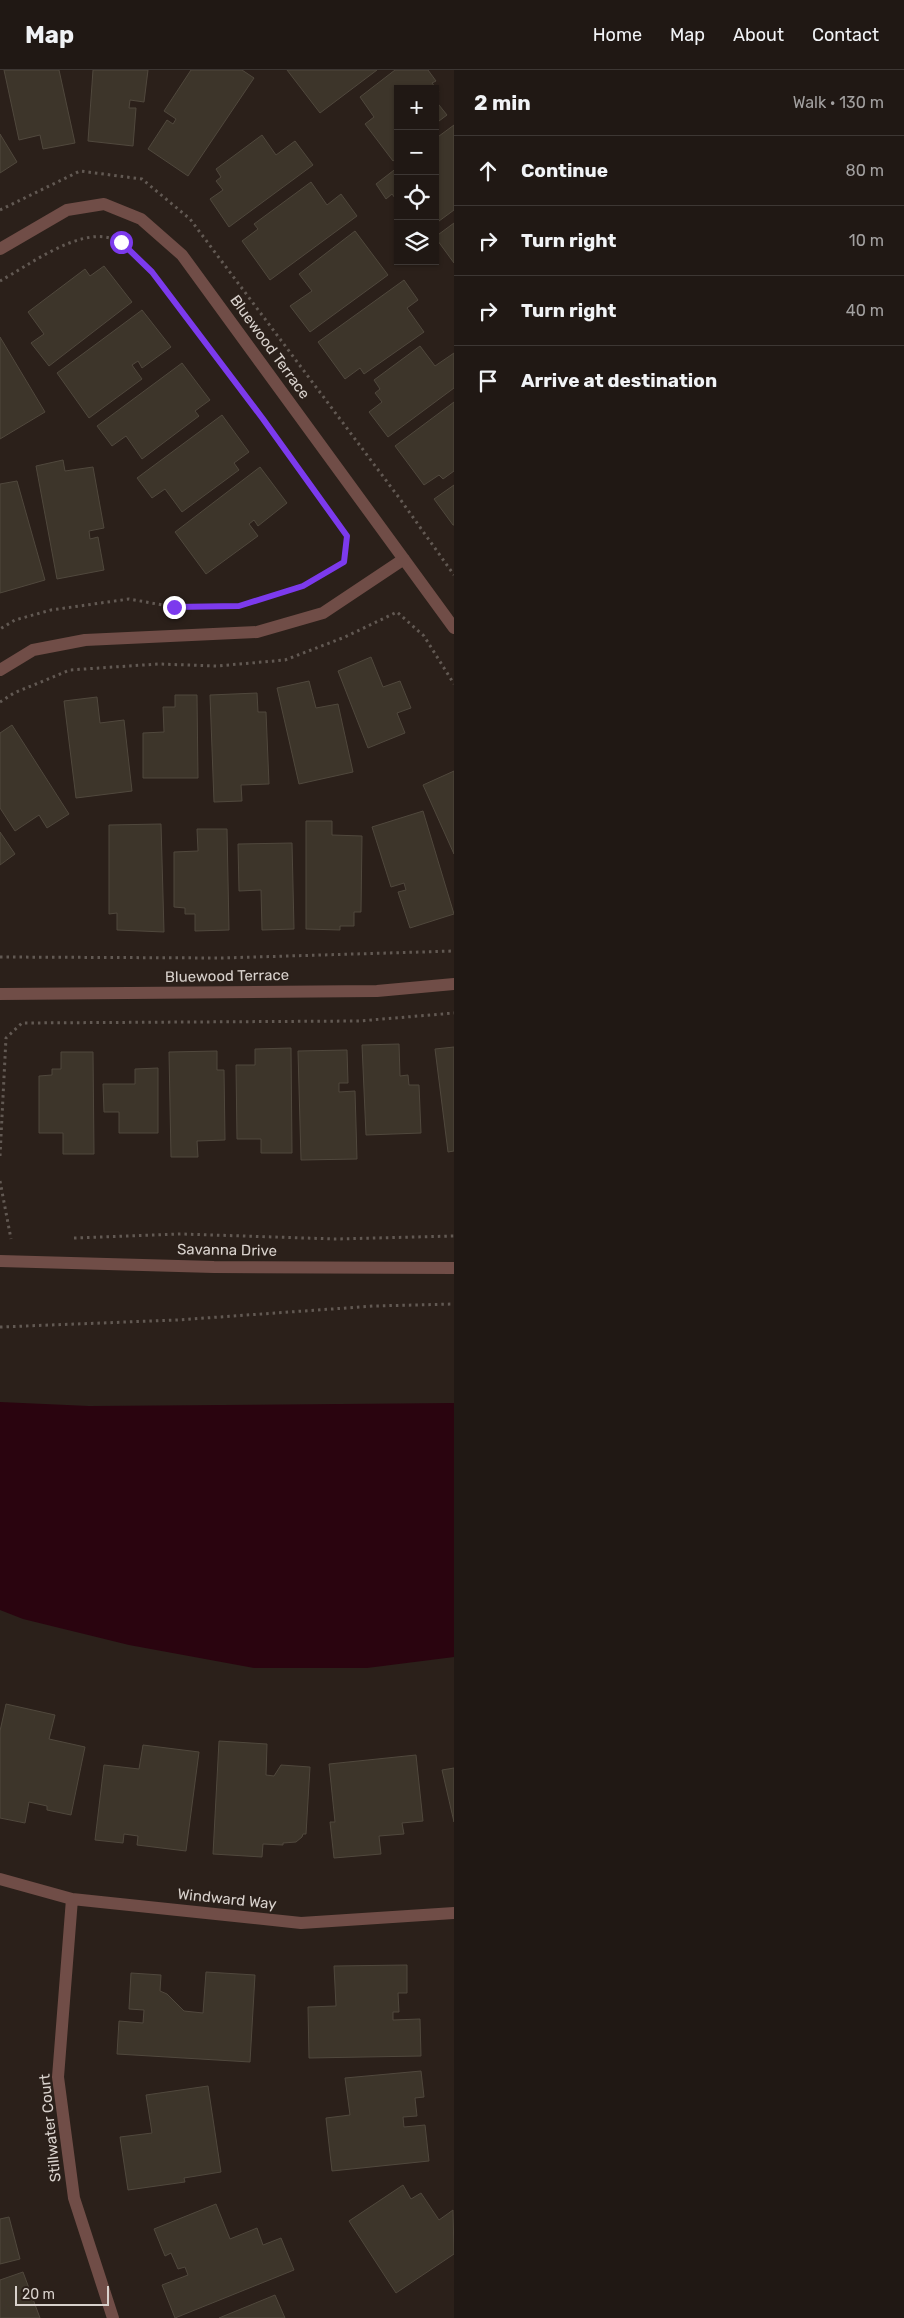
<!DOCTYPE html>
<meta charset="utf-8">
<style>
:root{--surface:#201814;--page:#2d2522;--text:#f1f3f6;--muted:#a2a0a0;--line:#3d3734}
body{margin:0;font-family:Rubik,sans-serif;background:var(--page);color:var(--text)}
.controls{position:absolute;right:15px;top:15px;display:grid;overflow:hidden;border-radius:0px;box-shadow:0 1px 4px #0004}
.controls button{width:45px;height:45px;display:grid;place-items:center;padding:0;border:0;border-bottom:1px solid var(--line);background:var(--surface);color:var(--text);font:25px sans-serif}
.scale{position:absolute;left:15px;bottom:12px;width:94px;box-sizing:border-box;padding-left:5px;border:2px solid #d8d1cc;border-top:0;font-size:14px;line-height:18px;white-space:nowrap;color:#d8d1cc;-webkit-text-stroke:4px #2b201a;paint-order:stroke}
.stop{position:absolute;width:15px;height:15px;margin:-11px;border:4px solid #7c3aed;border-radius:50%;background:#fff}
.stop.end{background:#7c3aed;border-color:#fff;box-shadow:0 1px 5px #0008}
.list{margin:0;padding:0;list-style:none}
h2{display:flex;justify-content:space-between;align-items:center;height:65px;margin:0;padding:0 20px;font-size:21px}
h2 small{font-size:16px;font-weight:400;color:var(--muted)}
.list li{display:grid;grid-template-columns:32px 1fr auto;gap:15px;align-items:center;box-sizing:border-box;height:70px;padding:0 20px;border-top:1px solid var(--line)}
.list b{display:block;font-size:19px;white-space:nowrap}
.list em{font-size:16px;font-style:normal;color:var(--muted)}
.icon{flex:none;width:28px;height:28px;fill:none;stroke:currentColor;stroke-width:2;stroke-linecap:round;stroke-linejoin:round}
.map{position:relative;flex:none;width:454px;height:2248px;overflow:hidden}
header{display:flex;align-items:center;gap:30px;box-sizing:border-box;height:70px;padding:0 25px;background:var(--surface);border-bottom:1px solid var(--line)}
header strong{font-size:24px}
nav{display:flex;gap:28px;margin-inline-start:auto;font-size:18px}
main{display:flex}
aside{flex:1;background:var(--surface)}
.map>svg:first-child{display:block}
.water{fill:#2a040f}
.building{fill:#3d352a;stroke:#50483d}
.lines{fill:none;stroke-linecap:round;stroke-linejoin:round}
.path{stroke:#625953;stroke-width:3;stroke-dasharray:2.5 4;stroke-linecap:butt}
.minor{stroke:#704d47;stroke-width:12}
.route{stroke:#7c3aed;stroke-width:6}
.labels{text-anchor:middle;stroke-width:4;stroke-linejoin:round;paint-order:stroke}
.street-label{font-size:15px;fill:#d8d1cc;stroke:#2b201a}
</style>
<header>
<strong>Map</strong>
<nav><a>Home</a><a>Map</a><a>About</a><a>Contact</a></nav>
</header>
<main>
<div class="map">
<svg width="454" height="2248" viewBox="0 0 454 2248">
<rect width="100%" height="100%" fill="#2b201a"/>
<path class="water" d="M0 1332 89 1336 454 1333V1587L367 1598H254L129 1575 23 1549 0 1540Z"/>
<path class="building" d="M4 0H59L75 73 43 79 40 65 19 70Z
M93 0H148L144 32 130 30 129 38H136L133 76 88 71Z
M191 0H242L254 8 188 106 148 79 167 50 173 54 176 49 164 41Z
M287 0H377L320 43Z
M395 0H428L436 11 432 13 439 22 435 25V19H398V87L393 91 365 54 374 47 360 27Z
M435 30 447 45 435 54Z
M454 55V140L435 154V69Z
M0 64 17 92 0 103Z
M262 65 276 85 295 71 313 95 229 157 210 129 223 120 216 111 221 107 216 99Z
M398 97V132L392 124 386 129 376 114Z
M311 112 327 135 341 124 357 146 270 210 242 171 258 159 254 154Z
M454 153V193L435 167Z
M355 161 388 205 310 262 290 236 312 221 299 204Z
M104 196 132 232 49 296 31 273 44 264 28 242 85 199 90 206Z
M404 210 418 230 407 238 424 262 364 304 360 298 345 309 318 272Z
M142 240 171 277 142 298 138 291 132 295 142 309 89 348 57 303Z
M0 267 45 342 0 369Z
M420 276 435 296 454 283V318L388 367 369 342 382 332 375 323 380 319 374 310Z
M182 293 210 330 195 341 199 346 142 389 126 366 112 376 97 356Z
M454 332V401L443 409 439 405 424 415 395 376Z
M222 345 249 382 234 393 239 400 182 442 165 419 152 428 137 408Z
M63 390 65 401 93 397 104 458 89 461 90 469 98 467 104 500 57 509 36 396Z
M260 397 287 433 258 456 254 450 249 454 258 466 206 504 175 462Z
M17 411 45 510 0 523V414Z
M454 415V455H453L434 429Z
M371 587 383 617 400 611 411 638 397 643 405 663 368 678 338 601Z
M309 611 316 638 338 634 353 702 299 714 277 618Z
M257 623 258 642H266L269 714 241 715 242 731 214 732 210 625Z
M175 625H197L198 708H143V663L164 662 163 637H175Z
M97 627 100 653 124 650 132 721 76 728 64 631Z
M12 655 69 744 47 758 39 745 15 761 0 738V663Z
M454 701V784L423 715Z
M423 741 454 844 410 858 398 822 406 820 404 813 391 817 372 757Z
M306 751H332V765L362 766 361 842H354V856H340V860L306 859Z
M161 754 164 862 117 860V843L109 844V755Z
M197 759H227L229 860 195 861V844H185V838L174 837V782L198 781Z
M0 762 15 784 0 795Z
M292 773 294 859 262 860 261 820 239 821 238 774Z
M399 974 400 1006 408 1005 409 1015H419L421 1063 366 1065 362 975Z
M454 977V1081L448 1082 435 979Z
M291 978 292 1083H261V1069H237L236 995H255V979Z
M347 980 348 1013H339V1022L355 1021 357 1089 301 1090 298 981Z
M217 981V1000H224L225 1070 197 1071 198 1087H171L169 982Z
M61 982H93L94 1084H63V1063H39V1006L52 1005V999H61Z
M158 998V1063H119V1042H104L103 1014H135V999Z
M6 1634 55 1645 49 1669 85 1677 71 1745 47 1740V1736L29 1732 25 1753 0 1748V1661Z
M219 1671 267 1674 266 1705 274 1706 281 1695 310 1697 306 1764H303L302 1767 296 1772 283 1773V1775L263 1774 262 1787 213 1784Z
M143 1675 199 1682 186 1781 137 1775 138 1766 124 1764 123 1773 95 1770 104 1695 139 1699Z
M416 1685 423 1751 402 1753 404 1764 379 1766 381 1784 334 1788 330 1752H335L329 1694Z
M454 1698V1752L442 1700Z
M407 1895V1923H398L399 1942H393V1950L420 1949 421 1986 309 1988 308 1937 336 1936 334 1896Z
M206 1902 255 1905 250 1992 117 1984 119 1951 143 1953 144 1940 129 1939 131 1903 161 1905 160 1921 167 1924 184 1941 203 1943Z
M421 2001 424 2027 415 2028 417 2046 403 2047 404 2057 425 2055 429 2091 332 2101 326 2048 350 2045 345 2008Z
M208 2016 221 2102 184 2108 185 2112 128 2120 120 2067 152 2063 146 2025Z
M403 2115 411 2129 421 2123 439 2150 453 2140 454 2184 396 2223 349 2151Z
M216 2134 230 2169 257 2158 263 2175 281 2168 294 2200 175 2248 162 2215 188 2205 185 2197 178 2199 171 2183 165 2186 154 2159Z
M9 2147 20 2189 0 2194V2149Z
M23 2202 40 2248H0V2210Z
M275 2225 285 2248H219Z"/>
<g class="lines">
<path class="path" d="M0 140 80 101 142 109 190 149 400 429 454 505
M0 211C29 195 77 159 110 168 140 176 186 248 206 273 254 337 301 401 347 466L343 492 303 516 239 536 174 537 129 529 51 540 15 550 0 559
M0 632 14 623 70 600 158 594 217 596 285 590 345 567 397 542 424 566 454 614
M0 887 222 888 454 881
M0 1086 6 968 22 953 359 951 454 943
M0 1111 11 1169
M74 1168 181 1164 336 1169 454 1166
M0 1257 177 1250 374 1236 454 1234"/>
<path class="minor" d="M0 179 67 140 104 134 141 149 182 185 454 558
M0 600 33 580 85 570 257 562 323 543 404 489
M0 924 377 921 454 914
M0 1191 214 1197 454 1198
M0 1809 72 1829 301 1853 454 1843
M72 1829 58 2007 74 2128 113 2248"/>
</g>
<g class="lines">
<path class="route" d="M121 172 152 202 263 349 347 466 344 492 303 516 239 536 174 537"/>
</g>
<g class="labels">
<g class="street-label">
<text transform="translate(270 277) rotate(54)" y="5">Bluewood Terrace</text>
<text transform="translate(227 906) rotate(-1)" y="5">Bluewood Terrace</text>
<text transform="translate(227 1180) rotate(1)" y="5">Savanna Drive</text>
<text transform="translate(227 1829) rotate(6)" y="5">Windward Way</text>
<text transform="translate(50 2058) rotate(-96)" y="5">Stillwater Court</text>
</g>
</g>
</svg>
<div class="controls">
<button>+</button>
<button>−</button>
<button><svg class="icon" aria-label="locate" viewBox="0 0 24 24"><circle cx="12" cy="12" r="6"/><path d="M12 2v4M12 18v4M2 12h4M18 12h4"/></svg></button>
<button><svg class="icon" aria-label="layers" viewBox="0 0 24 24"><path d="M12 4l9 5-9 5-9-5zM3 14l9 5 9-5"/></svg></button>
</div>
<div class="scale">20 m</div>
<div class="stop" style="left:121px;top:172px"></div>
<div class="stop end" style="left:174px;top:537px"></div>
</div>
<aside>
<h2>2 min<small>Walk · 130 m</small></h2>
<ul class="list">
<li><svg class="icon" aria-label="ahead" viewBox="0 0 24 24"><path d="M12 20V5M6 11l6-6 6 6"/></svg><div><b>Continue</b></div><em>80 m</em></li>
<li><svg class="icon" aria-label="right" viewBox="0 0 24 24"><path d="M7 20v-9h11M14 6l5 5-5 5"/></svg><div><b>Turn right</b></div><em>10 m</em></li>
<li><svg class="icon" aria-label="right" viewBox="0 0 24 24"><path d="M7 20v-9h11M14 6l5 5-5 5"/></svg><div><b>Turn right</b></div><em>40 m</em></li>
<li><svg class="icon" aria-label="arrive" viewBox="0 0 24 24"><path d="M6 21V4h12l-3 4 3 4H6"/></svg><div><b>Arrive at destination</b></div></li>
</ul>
</aside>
</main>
